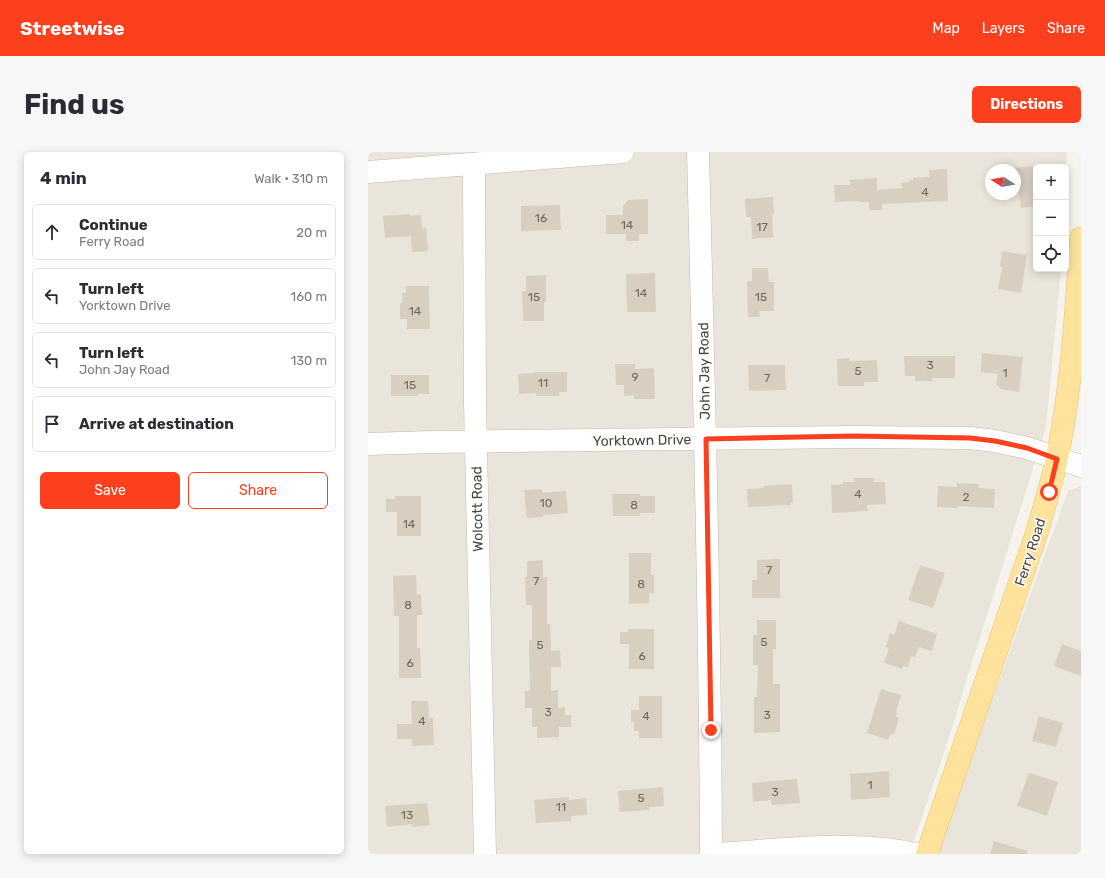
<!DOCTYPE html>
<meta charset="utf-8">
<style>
:root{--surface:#fff;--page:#f7f7f7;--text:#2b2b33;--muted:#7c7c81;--line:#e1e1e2;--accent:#fc3f1d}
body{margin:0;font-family:Rubik,sans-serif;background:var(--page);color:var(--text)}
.controls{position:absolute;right:12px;top:12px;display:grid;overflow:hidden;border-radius:6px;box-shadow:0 2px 10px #0003}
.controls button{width:36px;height:36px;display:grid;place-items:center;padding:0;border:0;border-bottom:1px solid var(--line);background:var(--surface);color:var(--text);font:20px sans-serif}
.compass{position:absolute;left:617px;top:12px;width:36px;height:36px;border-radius:50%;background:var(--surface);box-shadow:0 2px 10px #0003;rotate:281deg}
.stop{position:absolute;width:12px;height:12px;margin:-9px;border:3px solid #fc3f1d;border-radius:50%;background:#fff}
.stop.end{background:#fc3f1d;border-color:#fff;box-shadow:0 1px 4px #0008}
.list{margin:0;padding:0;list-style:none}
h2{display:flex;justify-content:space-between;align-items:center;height:52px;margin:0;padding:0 16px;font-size:17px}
h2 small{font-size:13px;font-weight:400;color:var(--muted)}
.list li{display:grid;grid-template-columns:26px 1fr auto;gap:12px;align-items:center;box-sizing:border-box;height:56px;margin:0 8px 8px;padding:0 8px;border:1px solid var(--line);border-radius:6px}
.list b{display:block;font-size:15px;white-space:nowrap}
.list p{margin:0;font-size:13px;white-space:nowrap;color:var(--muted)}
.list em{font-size:13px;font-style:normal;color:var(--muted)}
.actions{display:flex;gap:8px;padding:12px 16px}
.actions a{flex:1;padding:9px 0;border:1px solid var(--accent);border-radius:6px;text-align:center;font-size:14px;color:var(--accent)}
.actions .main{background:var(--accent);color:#fff}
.icon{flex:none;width:22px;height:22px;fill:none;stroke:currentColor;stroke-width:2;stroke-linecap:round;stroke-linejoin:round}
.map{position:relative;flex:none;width:713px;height:702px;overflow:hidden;border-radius:6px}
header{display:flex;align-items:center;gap:24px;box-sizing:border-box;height:56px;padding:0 20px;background:var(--accent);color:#fff}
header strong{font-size:19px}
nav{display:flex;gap:22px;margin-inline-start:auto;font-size:14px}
.intro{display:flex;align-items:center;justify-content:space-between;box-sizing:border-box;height:96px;padding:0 24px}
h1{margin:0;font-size:28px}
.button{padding:10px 18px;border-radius:6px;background:var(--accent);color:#fff;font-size:14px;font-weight:700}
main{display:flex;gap:24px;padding:0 24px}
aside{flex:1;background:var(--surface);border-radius:6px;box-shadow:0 2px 10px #0003}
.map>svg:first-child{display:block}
.residential{fill:#eae5da;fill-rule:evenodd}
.building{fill:#d8cfc1}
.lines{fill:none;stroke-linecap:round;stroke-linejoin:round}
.minor-casing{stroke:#c2bbae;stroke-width:23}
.major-casing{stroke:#e6c16a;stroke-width:23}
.minor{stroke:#fff;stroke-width:22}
.major{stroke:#ffe39c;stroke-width:22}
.route{stroke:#fc3f1d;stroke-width:5}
.labels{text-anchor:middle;stroke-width:3;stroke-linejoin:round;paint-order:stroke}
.number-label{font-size:12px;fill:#6e675b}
.street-label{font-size:14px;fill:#4b4439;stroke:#fff}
</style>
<header>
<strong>Streetwise</strong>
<nav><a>Map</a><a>Layers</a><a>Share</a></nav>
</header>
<div class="intro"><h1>Find us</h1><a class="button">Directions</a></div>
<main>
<aside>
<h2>4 min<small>Walk · 310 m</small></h2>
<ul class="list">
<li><svg class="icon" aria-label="ahead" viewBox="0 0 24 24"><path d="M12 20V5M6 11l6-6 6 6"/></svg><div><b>Continue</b><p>Ferry Road</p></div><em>20 m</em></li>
<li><svg class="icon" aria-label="left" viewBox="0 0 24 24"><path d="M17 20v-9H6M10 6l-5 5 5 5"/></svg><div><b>Turn left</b><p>Yorktown Drive</p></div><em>160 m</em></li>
<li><svg class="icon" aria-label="left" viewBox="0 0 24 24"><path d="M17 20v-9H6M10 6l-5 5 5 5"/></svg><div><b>Turn left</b><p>John Jay Road</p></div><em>130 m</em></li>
<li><svg class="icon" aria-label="arrive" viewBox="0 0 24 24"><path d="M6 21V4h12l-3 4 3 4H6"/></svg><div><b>Arrive at destination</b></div></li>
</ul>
<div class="actions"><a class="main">Save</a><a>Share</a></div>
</aside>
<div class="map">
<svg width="713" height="702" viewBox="0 0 713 702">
<rect width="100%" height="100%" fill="#f6f3ec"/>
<path class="residential" d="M0 0H699L698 24V15H668V117H693L678 275 573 610 541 702H0ZM623 18H647V42H623Z
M713 334V702H568L700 339Z"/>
<path class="building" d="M665 14 668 54 653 56 651 41H647V16Z
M579 17 580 49 514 52V58H501V50H492V49L467 50 466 33H482V28L509 26V38L534 36 533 31 541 30V28H545V26L561 25V18Z
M405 45 406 62H404L405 85 384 87 383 65H378L377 47Z
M280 47V82H271V89H258V82H238V63H255V54L260 48Z
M192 53 193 78 153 79V54Z
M42 62V64L53 63 54 76 58 75 60 99 44 100 43 84 17 86 15 64Z
M634 99 659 103 653 141 630 137 634 115H632Z
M384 116H400L401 130H406V159H391L392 165H380L379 129H384Z
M287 121 288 160H259L258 122Z
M178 123V150H176V169H155L154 139H158V124Z
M38 134H61L62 177H39V167H32V151H34V141H38Z
M614 201 655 205 651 240 633 237 628 232 630 222 613 220Z
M536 204H587V226H564V229H547V224H537Z
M481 206 482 209 509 208 510 230H496V234H470L469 207Z
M247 212H267V217L286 216 287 247H266V243L256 244V233H248Z
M380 213H417L418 238 381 239Z
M166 220H199V240H191V244H168V241L151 242 150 222 166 221Z
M23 223H61V242H51L50 244H23Z
M485 326H506V330H517L518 352 499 353 500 359 464 361 463 333 475 332V330H486Z
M588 331 611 332V336L627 337 626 356 590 354 589 356 569 355 570 334 589 335Z
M424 332 425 351H423V353L380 355 379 337 396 336V334Z
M174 337V341L198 339 200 361 175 363V365L159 366 156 338Z
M244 342H272V344H287V361H272V364H245Z
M27 344H53V384H29V360H18V347H27Z
M261 401H283V423H286V441H281V451L261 452Z
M412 407V446H384V428H389V408Z
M175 408V425H179V472H182L183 499 192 498 193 515H183V539L190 538V556L197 555V563H203V575H191V585L169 586V575H164V556H157V539H162L161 488H164V453H158L157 425H159V409Z
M552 413 577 421 565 456 540 448Z
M48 423 49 443 53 442 54 463H49V496H52L53 526H31V464H26L25 424Z
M389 468H408V497H405V532H412V580L386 581V545H389L390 513H385V483H389Z
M531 469 569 482 564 499 551 495 547 505 543 504 540 515 535 514 534 517 516 511 521 496 518 495 522 481 526 483Z
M260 477H286V517H261V492H252V480H260Z
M694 492 713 499V524L686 514Z
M513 537 533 543 528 559H529L528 564 531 566 526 583 522 582 520 588 499 581Z
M271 544H294V586H271V579H266V570H263V558H271Z
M43 549H60L61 566H65L66 593 44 594V587H29V572H44Z
M671 564 695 571 688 595 664 589Z
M521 619 522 645 483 648 482 622Z
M661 621 690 630 679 664 649 654Z
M429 627 432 651 404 653 403 648 385 650 384 631Z
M295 635 296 654 281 655 282 658 252 660 250 639Z
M201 645V648L218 646 219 663 203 664V669L168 671 166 648Z
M59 651 62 673 44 675V672L19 675 17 654Z
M626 689 660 699 659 702H622Z"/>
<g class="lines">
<defs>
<path id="minor" d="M330 0C336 234 342 468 343 702
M106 12 107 250 117 702
M0 20 255 0
M0 292 64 290 485 285 602 286 627 289 659 296 713 314
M347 702C414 698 482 688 548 702"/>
<path id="major" d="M559 702 669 380C676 355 684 331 689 306 704 234 708 160 713 86"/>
</defs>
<use href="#minor" class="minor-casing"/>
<use href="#major" class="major-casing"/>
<use href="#minor" class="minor"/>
<use href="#major" class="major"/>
</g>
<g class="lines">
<path class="route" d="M343 578 338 287 485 284 602 286 627 289 659 296 689 307 681 340"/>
</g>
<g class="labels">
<g class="number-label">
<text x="557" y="44">4</text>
<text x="173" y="70">16</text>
<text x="259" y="77">14</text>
<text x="394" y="79">17</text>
<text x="273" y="145">14</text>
<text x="166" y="149">15</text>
<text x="393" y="149">15</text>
<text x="47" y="163">14</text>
<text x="562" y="217">3</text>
<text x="490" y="223">5</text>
<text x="637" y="225">1</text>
<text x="267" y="229">9</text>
<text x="399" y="230">7</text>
<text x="175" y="235">11</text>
<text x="42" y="237">15</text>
<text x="490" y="346">4</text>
<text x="598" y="349">2</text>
<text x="178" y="355">10</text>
<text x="266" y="357">8</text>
<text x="41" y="376">14</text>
<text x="401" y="422">7</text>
<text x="168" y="433">7</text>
<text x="273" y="436">8</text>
<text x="40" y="457">8</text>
<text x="396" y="494">5</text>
<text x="172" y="497">5</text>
<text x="274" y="508">6</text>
<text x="42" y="515">6</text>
<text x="180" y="564">3</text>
<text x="399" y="567">3</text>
<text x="278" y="568">4</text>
<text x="54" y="573">4</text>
<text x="502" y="637">1</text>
<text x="407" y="644">3</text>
<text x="273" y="650">5</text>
<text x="193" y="659">11</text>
<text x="39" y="667">13</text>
</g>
<g class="street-label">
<text transform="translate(336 219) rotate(-91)" y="5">John Jay Road</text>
<text transform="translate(274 288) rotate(-1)" y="5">Yorktown Drive</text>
<text transform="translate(109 357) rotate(-91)" y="5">Wolcott Road</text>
<text transform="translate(662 400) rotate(-72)" y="5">Ferry Road</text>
</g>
</g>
</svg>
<div class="controls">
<button>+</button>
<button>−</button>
<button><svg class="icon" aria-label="locate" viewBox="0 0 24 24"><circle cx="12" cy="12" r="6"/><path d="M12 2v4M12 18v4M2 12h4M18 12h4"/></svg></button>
</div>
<svg class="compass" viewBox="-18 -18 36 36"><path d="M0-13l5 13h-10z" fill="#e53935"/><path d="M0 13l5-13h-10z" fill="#7c7c81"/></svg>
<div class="stop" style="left:681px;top:340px"></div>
<div class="stop end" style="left:343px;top:578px"></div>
</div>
</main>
